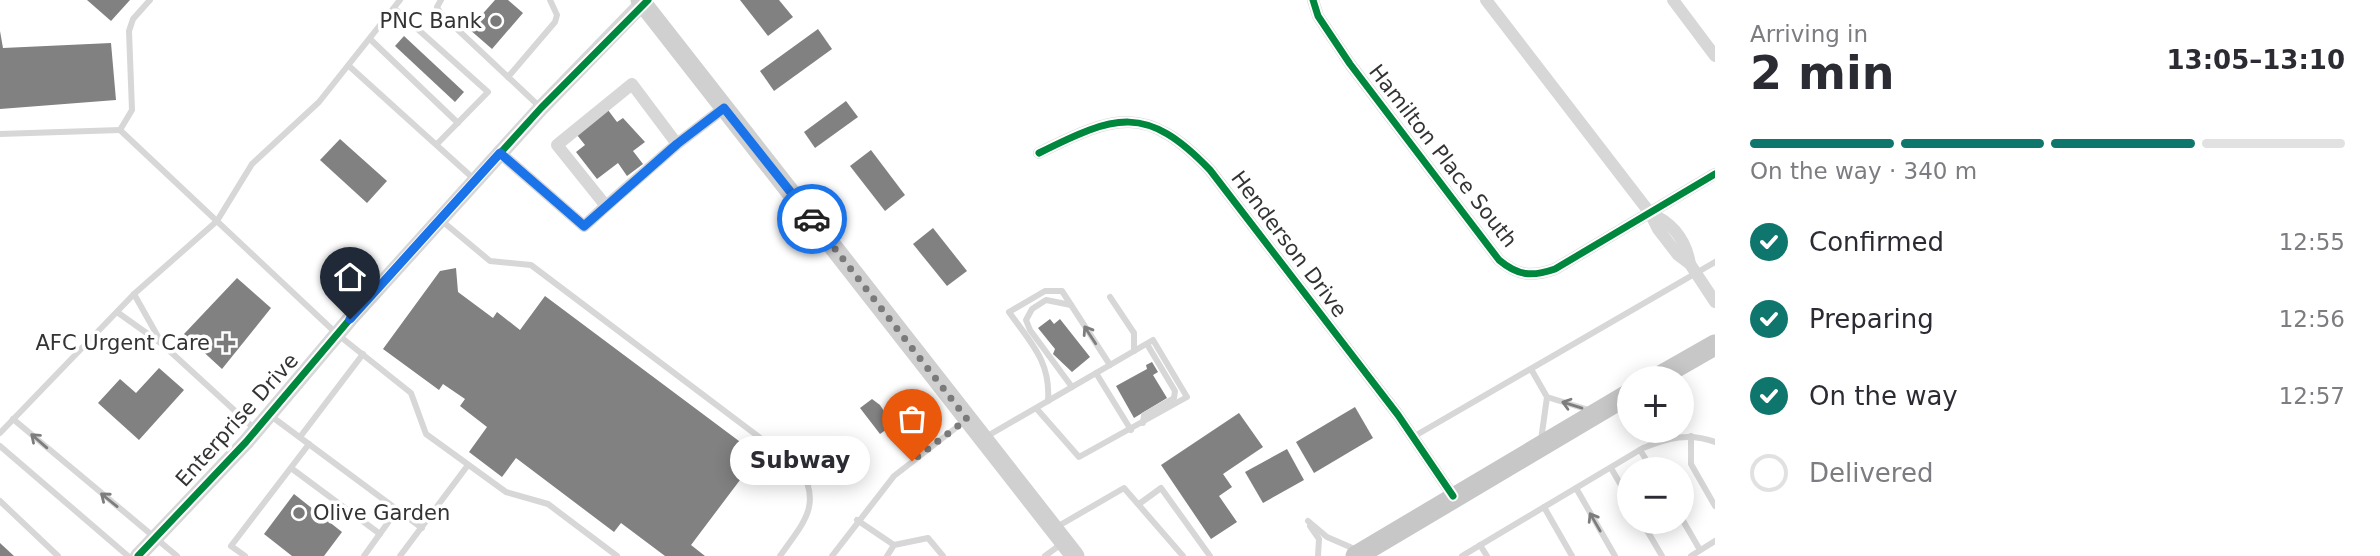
<!DOCTYPE html>
<html lang="en">
<head>
<meta charset="utf-8">
<style>
	body { margin:0; font-family:"DejaVu Sans",sans-serif; background:#f2f2f3; color:#2b2b33; height:100vh; display:flex; flex-direction:column; font-size:26px; white-space:nowrap }
	* { box-sizing:border-box; margin:0 }
	p { font-size:23px; color:#7c7c81 }
	.icon { flex:none; width:38px; height:38px; fill:none; stroke:currentColor; stroke-width:2; stroke-linecap:round; stroke-linejoin:round }
	.map { position:relative; flex:1; overflow:hidden }
	.panel { display:flex; flex-direction:column; background:#fff; width:665px }
	.panel>* { flex:none }
	.fabs { position:absolute; left:1617px; top:366px; display:grid; gap:14px }
	.fabs a { display:grid; place-items:center; width:77px; height:77px; border-radius:50%; background:#fff; box-shadow:0 4px 18px #0003; font-size:35px }
	.pin { position:absolute; display:grid; place-items:center; width:60px; height:60px; color:#fff; margin:-72px -30px; border-radius:50% 50% 50% 0; rotate:-45deg; box-shadow:0 0 7px #0007 }
	.pin .icon { rotate:45deg }
	.courier { position:absolute; display:grid; place-items:center; width:70px; height:70px; margin:-35px; border:5px solid #1a73e8; border-radius:50%; background:#fff; color:#222; box-shadow:0 2px 9px #0007 }
	.bubble { position:absolute; height:49px; border-radius:24px; background:#fff; box-shadow:0 4px 18px #0003; font-size:23px; font-weight:800; line-height:49px; text-align:center }
	.overview em { font-style:normal; font-weight:800 }
	.overview div { display:flex; flex-direction:column-reverse }
	.overview { display:flex; align-items:center; justify-content:space-between; height:119px; padding:0 35px }
	h1 { font-size:46px; font-weight:800; line-height:52px }
	.bar { display:grid; grid-template-columns:repeat(4,1fr); gap:10px 7px; align-content:center; height:84px; padding:0 35px }
	.bar i { height:9px; border-radius:5px; background:#e1e1e2 }
	.bar .selected { background:#0f766e }
	.bar p { grid-column:span 4 }
	ol { padding:0 35px; list-style:none }
	li { display:flex; align-items:center; gap:21px; height:77px }
	li p { margin-inline-start:auto }
	li .icon { padding:7px; border-radius:50%; background:#0f766e; color:#fff; stroke-width:4 }
	li:last-child { color:#7c7c81 }
	li i { width:38px; height:38px; border:4px solid #e1e1e2; border-radius:50% }
	main { display:flex; flex:1; min-height:0 }
	.map>svg:first-child { display:block }
</style>
</head>
<body>
<main>
<div class="map">
<svg width="1715" height="556" viewBox="0 0 1715 556">
	<rect width="100%" height="100%" fill="#fff"/>
	<g fill="#818181">
		<path d="M87 0H130L111 21Z"/>
		<path d="M495 0H508L523 13 492 49 469 29Z"/>
		<path d="M740 0H779L793 17 768 36Z"/>
		<path d="M818 29 832 49 774 91 760 71Z"/>
		<path d="M0 31 3 48 111 43 116 100 0 109Z"/>
		<path d="M404 36 464 92 455 102 395 46Z"/>
		<path d="M846 101 858 117 815 148 804 132Z"/>
		<path d="M608 110 617 122 623 118 645 142 633 151 643 164 627 176 618 163 597 179 576 152 585 145 577 135Z"/>
		<path d="M340 139 387 181 367 203 320 160Z"/>
		<path d="M871 150 905 195 885 211 850 166Z"/>
		<path d="M933 228 967 271 947 286 913 244Z"/>
		<path d="M456 268 458 292 493 318 497 312 520 330 545 296 751 450 734 473 740 480 691 545 705 556H665L621 523 614 532 516 458 502 477 469 452 487 427 460 406 465 399 443 384 439 390 383 349 440 271Z"/>
		<path d="M237 278 271 308 222 369 184 334Z"/>
		<path d="M1050 319 1054 324 1060 319 1090 357 1072 372 1053 354 1055 349 1038 328Z"/>
		<path d="M1152 362 1158 372 1153 375 1167 398 1134 418 1116 386 1147 369 1146 365Z"/>
		<path d="M159 368 184 390 139 440 98 403 120 379 136 393Z"/>
		<path d="M872 399 880 405 893 425 880 434 860 408Z"/>
		<path d="M1355 407 1373 438 1314 473 1296 442Z"/>
		<path d="M1239 413 1263 447 1223 474 1232 487 1219 496 1237 522 1211 539 1161 465Z"/>
		<path d="M1287 449 1304 480 1263 503 1245 472Z"/>
		<path d="M294 494 342 532 324 556H292L264 534Z"/>
		<path d="M0 543 14 556H0Z"/>
	</g>
	<g fill="none" stroke-linecap="round" stroke-linejoin="round">
		<g stroke="#d7d7d7" stroke-width="6">
			<path d="M150 0 133 19 129 31 132 110 120 130 337 334 411 393 426 434 506 492 548 504 617 556"/>
			<path d="M441 0 437 7 441 14 540 107"/>
			<path d="M394 8 488 92 437 144"/>
			<path d="M370 39 458 123"/>
			<path d="M349 66 474 179"/>
			<path d="M508 77 555 22 557 15 550 0"/>
			<path d="M0 134 120 130"/>
			<path d="M442 221 490 261 531 265 800 468C823 506 802 524 780 556"/>
			<path d="M134 294 161 342"/>
			<path d="M1110 297 1134 333V351"/>
			<path d="M1071 305 1046 300 1032 309 1026 320 1030 330 1072 387"/>
			<path d="M117 312 162 344 256 430"/>
			<path d="M1531 369 1547 397 1541 440"/>
			<path d="M1096 373 1131 430"/>
			<path d="M1547 397 1589 410"/>
			<path d="M1048 401C1051 361 1030 342 1009 312L1045 291H1062L1110 365"/>
			<path d="M271 416 422 528"/>
			<path d="M13 419 177 556"/>
			<path d="M1143 423 1144 415 1174 398 1175 391 1147 344"/>
			<path d="M0 433 134 294 217 221 252 164 319 102 400 0"/>
			<path d="M1691 436V464L1715 506"/>
			<path d="M300 437 363 354"/>
			<path d="M1413 437 1715 262"/>
			<path d="M984 438 1153 340 1187 397 1079 457 1036 408"/>
			<path d="M0 446 128 556"/>
			<path d="M1640 450 1652 469"/>
			<path d="M291 468 380 534"/>
			<path d="M1611 468 1629 499"/>
			<path d="M1576 488 1615 556"/>
			<path d="M0 501 58 556"/>
			<path d="M1139 504 1161 488 1210 556"/>
			<path d="M1544 507 1572 556"/>
			<path d="M1682 519 1700 550"/>
			<path d="M857 520 894 545"/>
			<path d="M1308 521 1327 537 1357 550"/>
			<path d="M1642 522 1662 556"/>
			<path d="M1310 526 1319 539 1318 556"/>
			<path d="M1055 528 1124 488 1183 556"/>
			<path d="M1480 545 1487 556"/>
			<path d="M245 556 231 546 309 444"/>
			<path d="M364 556 397 510"/>
			<path d="M400 556 468 465"/>
			<path d="M832 556 894 476 966 420"/>
			<path d="M887 556 894 545 928 538 943 556"/>
			<path d="M1045 556 1060 545"/>
			<path d="M1462 556 1643 448C1668 438 1689 432 1715 442"/>
			<path d="M1691 556 1715 541"/>
		</g>
		<g stroke="#d7d7d7" stroke-width="12">
			<path d="M1313 0 1318 16 1350 64 1499 260C1518 276 1532 277 1555 269L1715 174"/>
			<path d="M1486 0 1650 213 1658 229 1678 255 1690 264 1715 302"/>
			<path d="M1673 0 1715 56"/>
			<path d="M677 144 606 206 557 145 632 84 677 144 724 108"/>
			<path d="M500 153 584 226 606 206"/>
			<path d="M1039 153C1115 115 1146 103 1210 170L1398 415 1453 496"/>
			<path d="M1650 213C1673 223 1686 240 1690 264"/>
		</g>
		<path stroke="#d7d7d7" stroke-width="16" d="M138 556 246 442 350 319 541 108 643 3"/>
		<path stroke="#d0d0d0" stroke-width="19" d="M640 0 1075 556"/>
		<g stroke="#c7c7c7" stroke-width="21">
			<path d="M1657 378 1715 345"/>
			<path d="M1356 556 1629 394"/>
		</g>
		<defs>
			<g id="cycleway">
				<path d="M1313 0 1318 16 1350 64 1499 260C1518 276 1532 277 1555 269L1715 174"/>
				<path d="M1039 153C1115 115 1146 103 1210 170L1398 415 1453 496"/>
				<path d="M138 556 246 442 350 319 541 108 648 0"/>
			</g>
		</defs>
		<use href="#cycleway" stroke="#fff" stroke-width="11"/>
		<use href="#cycleway" stroke="#00873e" stroke-width="7"/>
	</g>
	<defs><path id="oneway-shaft" d="M-6 0H5M1.5-3L5.5 0L1.5 3" fill="none" stroke-width="1.6" stroke-linecap="round" stroke-linejoin="round" transform="scale(1.75)"/></defs>
	<g stroke="#7d7d7d">
		<use href="#oneway-shaft" transform="translate(1090 335) rotate(-123)"/>
		<use href="#oneway-shaft" transform="translate(1572 405) rotate(-163)"/>
		<use href="#oneway-shaft" transform="translate(39 441) rotate(-139)"/>
		<use href="#oneway-shaft" transform="translate(109 500) rotate(-141)"/>
		<use href="#oneway-shaft" transform="translate(1595 522) rotate(-120)"/>
	</g>
	<g fill="none" stroke-linecap="round" stroke-linejoin="round">
		<path stroke="#7a7a7a" stroke-width="7" stroke-dasharray="0 12.6" d="M812 219 967 419 912 461"/>
		<path stroke="#1a73e8" stroke-width="9" d="M350 319 500 153 584 226 677 144 724 108 812 219"/>
	</g>
	<g fill="#7a7a7a" stroke="#fff" stroke-width="2.5">
		<circle cx="496" cy="21" r="7"/>
		<path d="M222.5 332.5h7v7h7v7h-7v7h-7v-7h-7v-7h7z"/>
		<circle cx="299" cy="513" r="7"/>
	</g>
	<g text-anchor="middle" dominant-baseline="central" stroke-width="7" stroke-linejoin="round" paint-order="stroke">
		<g font-size="21" fill="#333" stroke="#fff" text-anchor="end">
			<text x="482" y="21">PNC Bank</text>
			<text x="210" y="343">AFC Urgent Care</text>
			<text x="313" y="513" text-anchor="start">Olive Garden</text>
		</g>
		<g font-size="21" fill="#333" stroke="#fff">
			<text transform="translate(1443 156) rotate(52)">Hamilton Place South</text>
			<text transform="translate(1289 244) rotate(53)">Henderson Drive</text>
			<text transform="translate(237 420) rotate(-48)">Enterprise Drive</text>
		</g>
	</g>
</svg>
<div class="fabs">
<a>+</a>
<a>−</a>
</div>
<div class="pin" style="left:912px;top:461px;background:#ea580c"><svg class="icon" aria-label="bag" viewBox="0 0 24 24"><path d="M5 8h14l-1 12H6zM9 8a3 3 0 0 1 6 0"/></svg></div>
<div class="pin" style="left:350px;top:319px;background:#1f2937"><svg class="icon" aria-label="home" viewBox="0 0 24 24"><path d="M3 11l9-7 9 7M6 9v11h12V9"/></svg></div>
<div class="courier" style="left:812px;top:219px"><svg class="icon" aria-label="car" viewBox="0 0 24 24"><path d="M5 17H2v-5l4-1 3-4h7l3 4 3 1v5h-3M9 17h6M6 11h13"/><circle cx="7" cy="17" r="2"/><circle cx="17" cy="17" r="2"/></svg></div>
<div class="bubble" style="left:730px;top:436px;width:140px">Subway</div>
</div>
<section class="panel">
<div class="overview"><div><h1>2 min</h1><p>Arriving in</p></div><em>13:05–13:10</em></div>
<div class="bar"><i class="selected"></i><i class="selected"></i><i class="selected"></i><i></i><p>On the way · 340 m</p></div>
<ol>
<li><svg class="icon" aria-label="check" viewBox="0 0 24 24"><path d="M5 12l5 5 9-10"/></svg>Confirmed<p>12:55</p></li>
<li><svg class="icon" aria-label="check" viewBox="0 0 24 24"><path d="M5 12l5 5 9-10"/></svg>Preparing<p>12:56</p></li>
<li><svg class="icon" aria-label="check" viewBox="0 0 24 24"><path d="M5 12l5 5 9-10"/></svg>On the way<p>12:57</p></li>
<li><i></i>Delivered</li>
</ol>
</section>
</main>
</body>
</html>
